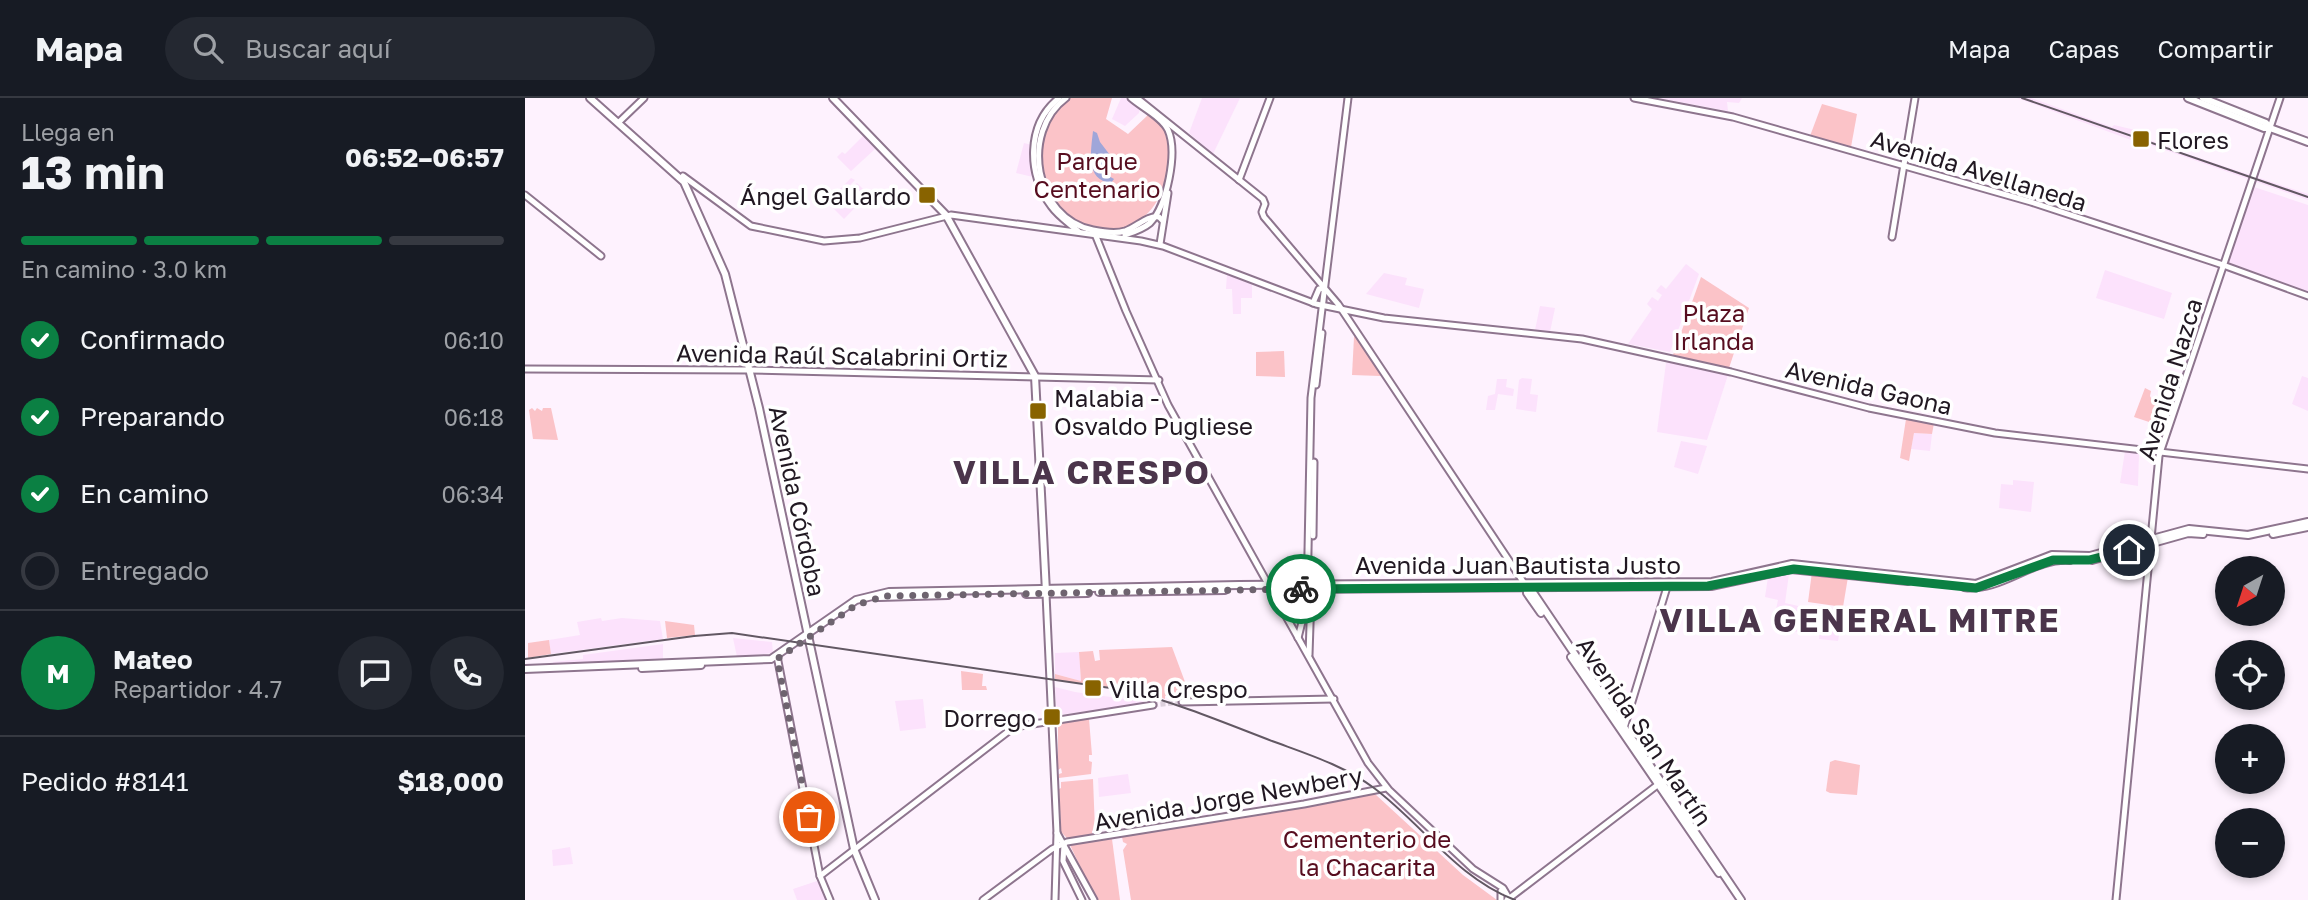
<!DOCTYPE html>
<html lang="es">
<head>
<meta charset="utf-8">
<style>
	body { margin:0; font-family:"Golos Text",sans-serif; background:#242831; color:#f1f3f6; height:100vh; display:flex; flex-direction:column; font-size:26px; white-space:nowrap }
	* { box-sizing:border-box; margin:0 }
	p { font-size:23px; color:#9ea1a6 }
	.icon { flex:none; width:38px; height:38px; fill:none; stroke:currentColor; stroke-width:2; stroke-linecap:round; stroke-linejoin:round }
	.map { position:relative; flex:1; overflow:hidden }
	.side { display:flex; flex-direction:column; background:#171b24; width:525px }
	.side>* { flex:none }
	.needle { width:46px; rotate:219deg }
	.fabs { position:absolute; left:1690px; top:458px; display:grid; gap:14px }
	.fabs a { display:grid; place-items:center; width:70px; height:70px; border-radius:50%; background:#171b24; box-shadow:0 4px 10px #0003; font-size:35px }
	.pin { position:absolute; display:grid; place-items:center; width:60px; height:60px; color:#fff; margin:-30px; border:4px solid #fff; border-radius:50%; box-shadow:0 2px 7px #0007 }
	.courier { position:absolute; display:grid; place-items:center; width:70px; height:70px; margin:-35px; border:5px solid #0b8043; border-radius:50%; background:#fff; color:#222; box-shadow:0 2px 9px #0007 }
	.headline em { font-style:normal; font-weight:700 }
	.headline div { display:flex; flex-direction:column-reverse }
	.headline { display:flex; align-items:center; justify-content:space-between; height:119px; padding:0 21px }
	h1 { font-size:46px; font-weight:700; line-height:52px }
	.bar { display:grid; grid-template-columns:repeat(4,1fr); gap:10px 7px; align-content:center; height:84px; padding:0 21px }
	.bar i { height:9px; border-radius:5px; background:#363941 }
	.bar .current { background:#0b8043 }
	.bar p { grid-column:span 4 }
	.line { display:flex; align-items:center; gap:18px; padding:0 21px; border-top:2px solid #363941 }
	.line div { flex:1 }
	.round { display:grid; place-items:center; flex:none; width:74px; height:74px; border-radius:37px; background:#242831 }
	ol { padding:0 21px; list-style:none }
	li { display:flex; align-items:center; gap:21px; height:77px }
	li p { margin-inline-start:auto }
	li .icon { padding:7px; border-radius:50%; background:#0b8043; color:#fff; stroke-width:4 }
	li:last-child { color:#9ea1a6 }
	li i { width:38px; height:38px; border:4px solid #363941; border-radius:50% }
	header { display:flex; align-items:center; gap:42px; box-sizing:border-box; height:98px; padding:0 35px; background:#171b24; border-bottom:2px solid #363941 }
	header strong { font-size:33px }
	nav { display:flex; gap:38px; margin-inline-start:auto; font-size:24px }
	.search { width:490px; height:63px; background:#242831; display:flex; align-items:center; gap:18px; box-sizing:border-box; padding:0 24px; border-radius:38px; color:#9ea1a6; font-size:26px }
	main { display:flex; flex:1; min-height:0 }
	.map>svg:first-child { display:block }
</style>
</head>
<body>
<header>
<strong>Mapa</strong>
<div class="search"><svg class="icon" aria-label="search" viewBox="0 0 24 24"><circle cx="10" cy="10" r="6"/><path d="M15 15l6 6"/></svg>Buscar aquí</div>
<nav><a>Mapa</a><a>Capas</a><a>Compartir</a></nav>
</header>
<main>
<section class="side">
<div class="headline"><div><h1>13 min</h1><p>Llega en</p></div><em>06:52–06:57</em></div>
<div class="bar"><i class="current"></i><i class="current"></i><i class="current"></i><i></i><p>En camino · 3.0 km</p></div>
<ol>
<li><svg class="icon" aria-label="check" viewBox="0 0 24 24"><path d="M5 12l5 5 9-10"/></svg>Confirmado<p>06:10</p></li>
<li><svg class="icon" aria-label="check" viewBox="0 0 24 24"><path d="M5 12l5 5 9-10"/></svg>Preparando<p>06:18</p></li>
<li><svg class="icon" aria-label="check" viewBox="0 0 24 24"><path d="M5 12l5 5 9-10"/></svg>En camino<p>06:34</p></li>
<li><i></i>Entregado</li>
</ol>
<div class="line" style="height:126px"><b class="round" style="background:#0b8043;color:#fff">M</b><div><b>Mateo</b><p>Repartidor · 4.7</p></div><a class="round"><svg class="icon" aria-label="chat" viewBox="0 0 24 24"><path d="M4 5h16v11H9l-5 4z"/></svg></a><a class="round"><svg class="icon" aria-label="phone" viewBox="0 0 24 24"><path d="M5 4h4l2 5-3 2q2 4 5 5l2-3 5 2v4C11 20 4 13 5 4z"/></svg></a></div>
<div class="line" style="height:91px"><div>Pedido #8141</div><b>$18,000</b></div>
</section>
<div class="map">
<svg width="1783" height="802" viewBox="0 0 1783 802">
	<rect width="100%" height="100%" fill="#fef2fe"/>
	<g fill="#fce2fc">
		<path d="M596 0H600L615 10 614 15 600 28 587 21Z"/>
		<path d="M677 0H715L688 56 664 35Z"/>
		<path d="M1133 0H1217L1214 5 1202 4 1203 13Z"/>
		<path d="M1492 0H1506L1587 29 1589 27 1606 31 1621 37 1620 40 1641 49 1783 96V102L1623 46 1606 42Z"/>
		<path d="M339 37 350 51 326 73 312 59 317 54 320 56Z"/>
		<path d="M499 45 507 47 506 59 508 79 491 75Z"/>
		<path d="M326 80 330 82 323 89 325 91 332 85 343 96 319 121 302 104Z"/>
		<path d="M1729 89 1783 107V194L1703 164Z"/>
		<path d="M1161 166 1174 176 1145 254 1103 246 1127 211 1122 206 1127 199 1133 203 1137 197 1131 193 1136 187 1141 191Z"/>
		<path d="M1580 172 1647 195 1639 221 1571 200Z"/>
		<path d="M859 175 882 180 880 187 899 191 894 210 841 196Z"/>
		<path d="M702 176 727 186V200H716V216H708L707 191H701Z"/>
		<path d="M1015 208 1030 210 1025 234 1010 232Z"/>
		<path d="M1146 264 1203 277 1182 342 1132 334 1141 265Z"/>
		<path d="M1777 278 1783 280V313L1767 306Z"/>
		<path d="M997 280 1007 281 1005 296 1013 297 1011 314 991 311 994 282Z"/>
		<path d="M972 281H982L981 289 989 291 988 298 973 296 970 312H961L963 298 970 296Z"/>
		<path d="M1389 335 1407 336 1405 353 1386 351Z"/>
		<path d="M1156 343 1182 348 1173 376 1149 369Z"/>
		<path d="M1600 353 1614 355 1613 388 1595 385Z"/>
		<path d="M1488 382 1509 384 1506 414 1474 410 1476 386 1488 387Z"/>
		<path d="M1262 474 1264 476 1260 505 1278 509 1273 534 1247 530 1253 502 1240 499 1243 479Z"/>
		<path d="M1297 510 1318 514 1313 543 1294 541Z"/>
		<path d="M76 520 77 523 97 520 135 523 138 541 26 556 24 542 55 537 52 524Z"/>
		<path d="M208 540 247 544 248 555 212 559Z"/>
		<path d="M138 546V562L29 568 28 564 58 561V557Z"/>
		<path d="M554 554 556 583 530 576V555Z"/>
		<path d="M530 589 550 594 628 605 532 617Z"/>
		<path d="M398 601 401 630 375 633 370 603Z"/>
		<path d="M603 676 606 695 574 699 573 680Z"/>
		<path d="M45 749 48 766 28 768 27 752Z"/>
		<path d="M292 783 302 802H272L268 791Z"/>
	</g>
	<g fill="#fbc3c8">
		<path d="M544 0H587L581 21 603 36 624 16C649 36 646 47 641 77 628 153 537 145 518 81 515 73 516 63 516 54 515 34 528 12 544 0Z"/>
		<path d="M1297 6 1332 16 1326 49 1285 38Z"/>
		<path d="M1176 179 1224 210 1204 270 1148 257Z"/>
		<path d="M831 238 856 276 855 278 827 277 829 239Z"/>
		<path d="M759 253 760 279 731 278V254Z"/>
		<path d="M1620 290 1626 293 1625 298 1627 302 1638 305 1641 298 1649 301 1639 329 1609 319Z"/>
		<path d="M7 310 10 313 12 310 17 313 18 310H26L33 342 8 341 4 312Z"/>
		<path d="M1381 321 1409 325 1407 336 1389 335 1384 363 1375 360Z"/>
		<path d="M1287 474 1323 479 1318 509 1283 504Z"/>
		<path d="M140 523 169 527 170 537 142 540Z"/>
		<path d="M24 542 26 556 3 560V545Z"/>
		<path d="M647 549 666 600C656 600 650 598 640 598V601L607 590 606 592 530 582V576L556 583 554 554 568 553 570 563 575 562 574 552Z"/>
		<path d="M436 573 458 576 457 588H461L462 592H437Z"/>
		<path d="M562 620 564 621 567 657H564V663L567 664 566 676 534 680V676L537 675 536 670 533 672V628L535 625Z"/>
		<path d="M1310 662 1335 667 1332 697 1305 695 1301 693 1305 664Z"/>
		<path d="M568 681 570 732 567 733V738L543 741 536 734 534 691 536 690V684Z"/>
		<path d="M850 696 938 777 972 802H606L598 752 602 746 598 744 597 739Z"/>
		<path d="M587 741 595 802H571L545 747Z"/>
	</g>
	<path fill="#9fa6d9" d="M568 33 572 35 575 44 588 61 587 68 582 77 589 81 586 85C560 82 566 53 568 33Z"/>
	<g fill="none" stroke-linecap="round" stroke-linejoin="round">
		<path stroke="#ddd1dd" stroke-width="5" stroke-dasharray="5 2.5" stroke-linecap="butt" d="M628 607 657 604"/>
		<defs>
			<g id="secondary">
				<path d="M534 0C501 26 502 77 526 108 534 119 544 125 554 134"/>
				<path d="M541 0C495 34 509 120 568 132 578 134 590 136 600 133 612 129 622 117 634 119L638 123"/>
				<path d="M612 0 738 101 740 106 737 114 739 119 813 206 999 485"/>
				<path d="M1109 0 1208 19 1506 104 1698 167 1783 198"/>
				<path d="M93 25 119 0"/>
				<path d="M158 78 226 128 299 143 335 140 426 117 616 143 638 148 791 206 859 220 1057 241 1206 274 1344 310 1470 335 1783 371"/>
				<path d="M714 82 745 0"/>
				<path d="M0 97 76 158"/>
				<path d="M570 136 601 213 643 307 843 665 864 692 948 771 978 790 985 802"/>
				<path d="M600 137C609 134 618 131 625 125 642 108 653 54 643 32 637 19 616 9 606 0"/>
				<path d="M1367 139 1390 0"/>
				<path d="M635 146 643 95"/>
				<path d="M788 205 794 191 799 190"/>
				<path d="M0 271 225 272 634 282"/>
				<path d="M791 287 797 235"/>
				<path d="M788 438 789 364"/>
				<path d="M521 496 532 735 530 802"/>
				<path d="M773 540 782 504 786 300 823 0"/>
				<path d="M784 557 786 496"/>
				<path d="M252 558 295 778 305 802"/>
				<path d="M657 604 809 601"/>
				<path d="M1099 630 1142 489"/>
				<path d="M532 735 569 802"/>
				<path d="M539 747 538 763 557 802"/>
				<path d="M295 778 489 629 628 607"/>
				<path d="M976 793V802"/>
				<path d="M458 802 527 751 542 744 779 706 861 690"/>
				<path d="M982 802 1135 685"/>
				<path d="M1591 802 1634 358 1755 0"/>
			</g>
			<g id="primary">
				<path d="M65 0 159 84 200 176 234 310 329 751 350 802"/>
				<path d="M308 0 421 117 510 278 521 494"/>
				<path d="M1663 0 1739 30H1745L1783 44"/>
				<path d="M1678 0 1741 25 1745 30"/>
				<path d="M1748 436 1783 429"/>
				<path d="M1567 462 1663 435 1678 436"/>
				<path d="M1439 489C1476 494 1508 459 1545 462"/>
				<path d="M1002 490 1007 493 1216 802"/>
				<path d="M1002 490V495L1016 515"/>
				<path d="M767 491 1186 488 1266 471 1383 483"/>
				<path d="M574 494 700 492"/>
				<path d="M501 496 563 495"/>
				<path d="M354 499 423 497"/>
				<path d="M1046 559 1194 775"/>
				<path d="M117 570 176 567"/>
				<path d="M0 571 246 561 331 502 364 494 714 487 1187 484 1267 466 1451 486 1527 457 1565 458 1664 431 1723 437 1783 424"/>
			</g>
		</defs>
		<use href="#secondary" stroke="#8e758e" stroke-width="9"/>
		<use href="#primary" stroke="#8e758e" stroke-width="10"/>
		<use href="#secondary" stroke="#fff" stroke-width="5"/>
		<use href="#primary" stroke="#fff" stroke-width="6"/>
		<g stroke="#625863" stroke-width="2">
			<path d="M1497 0 1783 99"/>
			<path d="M0 561 169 538 207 535 606 593C654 606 700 625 747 643 782 656 818 667 849 690 897 726 932 780 990 802"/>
		</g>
	</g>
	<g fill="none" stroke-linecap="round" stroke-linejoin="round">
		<path stroke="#6e646f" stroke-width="7" stroke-dasharray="0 12.6" d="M284 719 252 561 331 507 360 498 776 491"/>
		<path stroke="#0b8043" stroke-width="9" d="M776 491 1183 488 1269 471 1451 490 1528 462H1564L1604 452"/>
	</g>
	<g fill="#886300" stroke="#fff" stroke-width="2.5">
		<rect x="1607" y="32" width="18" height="18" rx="3.5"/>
		<rect x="393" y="88" width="18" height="18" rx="3.5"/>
		<rect x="504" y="304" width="18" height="18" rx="3.5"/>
		<rect x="559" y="581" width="18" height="18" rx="3.5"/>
		<rect x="518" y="610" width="18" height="18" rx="3.5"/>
	</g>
	<g text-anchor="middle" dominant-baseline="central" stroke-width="7" stroke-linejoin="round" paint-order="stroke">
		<g font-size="24" fill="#211822" stroke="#fff" text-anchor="start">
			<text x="1632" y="41">Flores</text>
			<text x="386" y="97" text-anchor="end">Ángel Gallardo</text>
			<text x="529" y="299">Malabia -<tspan x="529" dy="28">Osvaldo Pugliese</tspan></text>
			<text x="584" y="590">Villa Crespo</text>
			<text x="511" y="619" text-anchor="end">Dorrego</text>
		</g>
		<g font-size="24" fill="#570d1f" stroke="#fff">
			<text x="572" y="62">Parque<tspan x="572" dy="28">Centenario</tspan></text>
			<text x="1189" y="214">Plaza<tspan x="1189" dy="28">Irlanda</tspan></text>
			<text x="842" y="740">Cementerio de<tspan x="842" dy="28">la Chacarita</tspan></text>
		</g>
		<g font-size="24" fill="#211822" stroke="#fff">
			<text transform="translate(1454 72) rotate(17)">Avenida Avellaneda</text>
			<text transform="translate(317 257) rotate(1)">Avenida Raúl Scalabrini Ortiz</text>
			<text transform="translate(1644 281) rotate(-73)">Avenida Nazca</text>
			<text transform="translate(1344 289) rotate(13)">Avenida Gaona</text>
			<text transform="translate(273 403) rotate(78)">Avenida Córdoba</text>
			<text x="993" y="466">Avenida Juan Bautista Justo</text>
			<text transform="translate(1120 633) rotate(56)">Avenida San Martín</text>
			<text transform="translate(703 700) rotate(-10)">Avenida Jorge Newbery</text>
		</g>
		<g font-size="32" font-weight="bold" letter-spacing="2" fill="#4b354b" stroke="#fff">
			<text x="557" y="374">VILLA CRESPO</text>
			<text x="1335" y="522">VILLA GENERAL MITRE</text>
		</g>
	</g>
</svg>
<div class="fabs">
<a><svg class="needle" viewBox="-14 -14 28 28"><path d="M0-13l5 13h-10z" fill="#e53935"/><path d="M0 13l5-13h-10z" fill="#9ea1a6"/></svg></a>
<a><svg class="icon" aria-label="locate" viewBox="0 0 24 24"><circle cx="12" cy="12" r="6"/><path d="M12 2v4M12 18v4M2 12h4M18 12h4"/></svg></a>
<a>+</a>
<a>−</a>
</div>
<div class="pin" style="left:284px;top:719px;background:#ea580c"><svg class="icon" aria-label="bag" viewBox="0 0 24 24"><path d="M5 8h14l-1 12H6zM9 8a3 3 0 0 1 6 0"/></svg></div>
<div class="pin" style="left:1604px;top:452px;background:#1f2937"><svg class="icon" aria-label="home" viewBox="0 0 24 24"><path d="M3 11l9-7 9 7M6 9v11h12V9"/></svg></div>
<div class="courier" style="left:776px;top:491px"><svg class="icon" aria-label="bike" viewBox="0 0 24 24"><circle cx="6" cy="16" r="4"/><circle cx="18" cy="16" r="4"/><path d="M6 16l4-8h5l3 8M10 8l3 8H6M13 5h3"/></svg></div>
</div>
</main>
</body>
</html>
